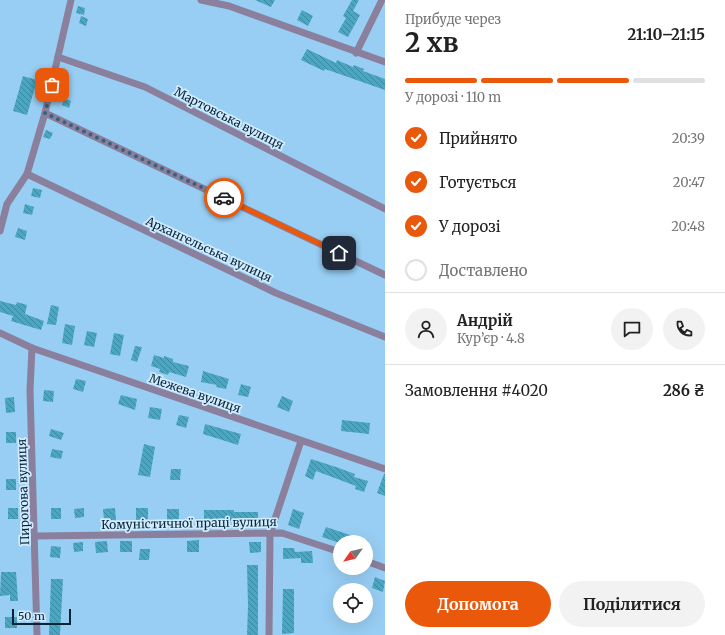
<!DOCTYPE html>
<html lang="uk">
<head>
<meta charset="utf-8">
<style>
	body { margin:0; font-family:Merriweather,serif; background:#f2f2f2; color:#222; height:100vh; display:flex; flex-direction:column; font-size:15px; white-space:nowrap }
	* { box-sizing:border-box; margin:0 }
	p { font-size:13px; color:#767676 }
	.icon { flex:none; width:22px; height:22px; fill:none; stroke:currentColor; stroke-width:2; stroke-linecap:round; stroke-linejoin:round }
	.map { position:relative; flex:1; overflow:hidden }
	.side { display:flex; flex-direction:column; background:#fff; width:340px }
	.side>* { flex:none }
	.needle { width:26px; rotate:236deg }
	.buttons { position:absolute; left:333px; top:535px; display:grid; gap:8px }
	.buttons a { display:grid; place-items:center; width:40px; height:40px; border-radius:50%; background:#fff; box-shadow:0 4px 16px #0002; font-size:20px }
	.scale { position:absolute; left:12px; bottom:10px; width:59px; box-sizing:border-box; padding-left:4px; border:2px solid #082537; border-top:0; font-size:11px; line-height:14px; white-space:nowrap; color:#082537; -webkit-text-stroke:3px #d1ebff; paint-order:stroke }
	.pin { position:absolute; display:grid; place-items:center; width:34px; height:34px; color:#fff; margin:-17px; border-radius:8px; box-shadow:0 2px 6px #0006 }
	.courier { position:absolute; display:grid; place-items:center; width:40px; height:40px; margin:-20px; border:3px solid #ea580c; border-radius:50%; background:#fff; color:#222; box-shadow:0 1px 5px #0007 }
	.head em { font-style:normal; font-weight:700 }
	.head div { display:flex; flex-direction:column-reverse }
	.head { display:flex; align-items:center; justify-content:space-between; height:68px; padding:0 20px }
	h1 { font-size:26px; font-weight:700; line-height:30px }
	.bar { display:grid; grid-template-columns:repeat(4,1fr); gap:6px 4px; align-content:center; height:48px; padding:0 20px }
	.bar i { height:5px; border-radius:3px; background:#e0e0e0 }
	.bar .on { background:#ea580c }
	.bar p { grid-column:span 4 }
	.line { display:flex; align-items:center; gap:10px; padding:0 20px; border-top:1px solid #e0e0e0 }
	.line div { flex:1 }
	.round { display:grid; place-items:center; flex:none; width:42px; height:42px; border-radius:21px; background:#f2f2f2 }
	ol { padding:0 20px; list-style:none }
	li { display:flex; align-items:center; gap:12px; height:44px }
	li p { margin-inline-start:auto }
	li .icon { padding:4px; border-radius:50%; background:#ea580c; color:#fff; stroke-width:4 }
	li:last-child { color:#767676 }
	li i { width:22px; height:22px; border:2px solid #e0e0e0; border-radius:50% }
	.action { display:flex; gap:8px; margin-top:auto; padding:8px 20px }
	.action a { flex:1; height:46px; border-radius:24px; background:#ea580c; color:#fff; font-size:16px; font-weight:700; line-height:46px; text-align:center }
	.action a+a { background:#f2f2f2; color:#222 }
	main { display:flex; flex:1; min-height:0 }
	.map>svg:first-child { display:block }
</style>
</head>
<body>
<main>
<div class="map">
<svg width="385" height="635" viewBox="0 0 385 635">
	<defs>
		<pattern id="building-back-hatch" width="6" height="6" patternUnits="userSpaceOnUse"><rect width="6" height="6" fill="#49a7c3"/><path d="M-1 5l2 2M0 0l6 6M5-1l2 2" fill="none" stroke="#3b889f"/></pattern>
	</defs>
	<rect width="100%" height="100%" fill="#98cef4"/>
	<g fill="url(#building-back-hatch)">
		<path d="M255 0H275L271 7Z"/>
		<path d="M352 0H359L353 11 360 15 348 37 338 32 346 18 343 16Z"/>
		<path d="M78 6 85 8 84 15 76 13Z"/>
		<path d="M302 10 313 16 308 26 297 20Z"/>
		<path d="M81 16 88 19 86 26 79 23Z"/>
		<path d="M307 49 336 63 337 60 353 67 354 65 364 69 363 71 385 79V90L325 69 324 71 301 60Z"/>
		<path d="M23 76 37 80 27 115 13 111Z"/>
		<path d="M64 98 71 101 69 108 62 105Z"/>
		<path d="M46 130 53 133 50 139 43 137Z"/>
		<path d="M33 188 42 190 40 198 31 196Z"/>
		<path d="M25 204 34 207 32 215 23 213Z"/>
		<path d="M18 228 27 231 25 240 15 237Z"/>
		<path d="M0 301 16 305 17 302 27 305 25 314 44 321 41 330 11 321 13 316 0 312Z"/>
		<path d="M51 305 59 307 56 325 47 324Z"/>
		<path d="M65 324 75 326 72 345 62 343Z"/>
		<path d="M87 331 97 333 94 347 84 345Z"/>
		<path d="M114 333 124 335 120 356 110 354Z"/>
		<path d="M135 346 142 347 137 362 131 360Z"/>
		<path d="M154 355 164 358V356L173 359V362L189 366 186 377 169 372 168 375 159 372 160 369 151 366Z"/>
		<path d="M203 371 229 379 226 389 216 387 217 385 201 382Z"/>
		<path d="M76 379 86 381 83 392 73 389Z"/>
		<path d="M241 384 251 387 248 397 238 395Z"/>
		<path d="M44 390 54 391 53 402 43 401Z"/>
		<path d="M121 395 137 399 135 410 118 404Z"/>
		<path d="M282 396 293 401 289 412 277 407Z"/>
		<path d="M14 397 15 412 6 413 5 398Z"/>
		<path d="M150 407 162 409 160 420 148 418Z"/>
		<path d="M179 415 189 417 186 428 176 425Z"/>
		<path d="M342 420 370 423 369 434 341 431Z"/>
		<path d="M205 424 241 434 238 445 203 434Z"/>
		<path d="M51 429 64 433 61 440 49 436Z"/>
		<rect x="6" y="432" width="10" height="11"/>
		<path d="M144 444 155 447 150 477 138 475Z"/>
		<path d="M52 449 63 451 61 459 50 457Z"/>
		<path d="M311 459 336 467 355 474 354 477 368 481 364 492 355 489 356 486 316 471 313 480 305 476Z"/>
		<path d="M171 469H181L180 480H170Z"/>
		<path d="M384 474H385V496L377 493Z"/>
		<rect x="6" y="479" width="10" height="11"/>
		<rect x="8" y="508" width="10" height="11"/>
		<rect x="51" y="508" width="10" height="11"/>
		<path d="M84 508V517L75 518 74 509Z"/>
		<path d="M115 508 116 520H104L103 509Z"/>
		<path d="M136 508H148V519L136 520Z"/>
		<rect x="167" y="509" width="12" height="11"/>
		<path d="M293 509 304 513 299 529 288 525Z"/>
		<path d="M204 510H234V512H258V523H246V521H204Z"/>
		<path d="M326 527 368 541V542H337L322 537Z"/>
		<path d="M199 540V552H187V541Z"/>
		<path d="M107 541 108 552 96 553 95 542Z"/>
		<rect x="120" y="541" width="12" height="11"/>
		<path d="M83 542V551L74 552 73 543Z"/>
		<path d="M249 542H261V552L250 553Z"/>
		<path d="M51 546 61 547 60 558 50 557Z"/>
		<path d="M283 548H294L295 552 312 551 313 563H301V558L283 559Z"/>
		<path d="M140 549H150L149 560H139Z"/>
		<path d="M247 565H258V635H247L248 606Z"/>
		<path d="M1 572H16L18 601H10V595L0 596Z"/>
		<path d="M375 577 385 581 383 592 372 588Z"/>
		<path d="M51 579H63L60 635H49Z"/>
		<path d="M283 589H294V633L282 634Z"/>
		<rect x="5" y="617" width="12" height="11"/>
	</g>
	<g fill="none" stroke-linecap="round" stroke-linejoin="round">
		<g stroke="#8a809d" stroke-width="7">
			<path d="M201 0 229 6 385 62"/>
			<path d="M356 53 382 0"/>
			<path d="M58 57 145 87 385 209"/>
			<path d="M45 113 385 275"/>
			<path d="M27 174 276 293 385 337"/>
			<path d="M0 231 7 204 27 174 45 113 71 0"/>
			<path d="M0 333 32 348 385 469"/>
			<path d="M32 348 30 390 37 635"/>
			<path d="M36 536 282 533 340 552"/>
			<path d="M366 561 385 568"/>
			<path d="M269 635 270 534 301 441"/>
		</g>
	</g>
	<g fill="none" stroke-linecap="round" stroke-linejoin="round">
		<path stroke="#3a6079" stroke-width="4" stroke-dasharray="0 7.2" d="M52 85 45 113 224 198"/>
		<path stroke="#ea580c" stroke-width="5" d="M224 198 339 253"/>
	</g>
	<g text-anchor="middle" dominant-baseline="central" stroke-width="3.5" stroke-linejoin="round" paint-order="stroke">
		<g font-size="12" fill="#082537" stroke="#d1ebff">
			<text transform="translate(229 118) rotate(27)">Мартовська вулиця</text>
			<text transform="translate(209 249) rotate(25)">Архангельська вулиця</text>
			<text transform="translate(195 393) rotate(19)">Межева вулиця</text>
			<text transform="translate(23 492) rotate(-92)">Пирогова вулиця</text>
			<text transform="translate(189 523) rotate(-1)">Комуністичної праці вулиця</text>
		</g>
	</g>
</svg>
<div class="buttons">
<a><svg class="needle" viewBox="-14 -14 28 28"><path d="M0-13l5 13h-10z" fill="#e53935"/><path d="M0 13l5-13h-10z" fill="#767676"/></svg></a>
<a><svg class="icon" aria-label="locate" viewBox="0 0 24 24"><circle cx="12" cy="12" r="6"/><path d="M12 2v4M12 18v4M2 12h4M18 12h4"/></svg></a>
</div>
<div class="scale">50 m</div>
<div class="pin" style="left:52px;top:85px;background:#ea580c"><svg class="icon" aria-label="bag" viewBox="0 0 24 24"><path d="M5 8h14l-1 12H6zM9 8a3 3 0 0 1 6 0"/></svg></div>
<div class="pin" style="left:339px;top:253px;background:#1f2937"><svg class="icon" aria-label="home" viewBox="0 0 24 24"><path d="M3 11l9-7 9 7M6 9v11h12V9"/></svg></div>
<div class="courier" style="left:224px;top:198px"><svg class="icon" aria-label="car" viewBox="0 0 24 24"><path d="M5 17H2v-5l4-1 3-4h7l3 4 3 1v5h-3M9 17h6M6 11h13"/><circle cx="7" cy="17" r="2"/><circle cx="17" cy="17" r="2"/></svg></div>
</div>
<section class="side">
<div class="head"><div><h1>2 хв</h1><p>Прибуде через</p></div><em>21:10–21:15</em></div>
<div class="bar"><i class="on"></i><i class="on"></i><i class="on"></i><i></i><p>У дорозі · 110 m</p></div>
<ol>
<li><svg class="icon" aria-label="check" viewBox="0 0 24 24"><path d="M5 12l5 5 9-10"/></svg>Прийнято<p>20:39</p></li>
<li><svg class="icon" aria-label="check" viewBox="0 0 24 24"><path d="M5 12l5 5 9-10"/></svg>Готується<p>20:47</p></li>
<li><svg class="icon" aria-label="check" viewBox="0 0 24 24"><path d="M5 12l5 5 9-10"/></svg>У дорозі<p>20:48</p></li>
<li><i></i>Доставлено</li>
</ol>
<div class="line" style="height:72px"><a class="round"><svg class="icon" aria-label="person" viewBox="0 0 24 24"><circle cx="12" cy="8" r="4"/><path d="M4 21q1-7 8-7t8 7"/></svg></a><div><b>Андрій</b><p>Кур’єр · 4.8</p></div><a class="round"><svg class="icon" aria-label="chat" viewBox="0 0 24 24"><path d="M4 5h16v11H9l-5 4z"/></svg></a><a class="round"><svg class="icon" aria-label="phone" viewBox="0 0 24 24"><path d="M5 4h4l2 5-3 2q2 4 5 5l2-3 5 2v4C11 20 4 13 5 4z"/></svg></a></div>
<div class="line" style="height:52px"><div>Замовлення #4020</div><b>286 ₴</b></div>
<div class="action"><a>Допомога</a><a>Поділитися</a></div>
</section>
</main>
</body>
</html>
